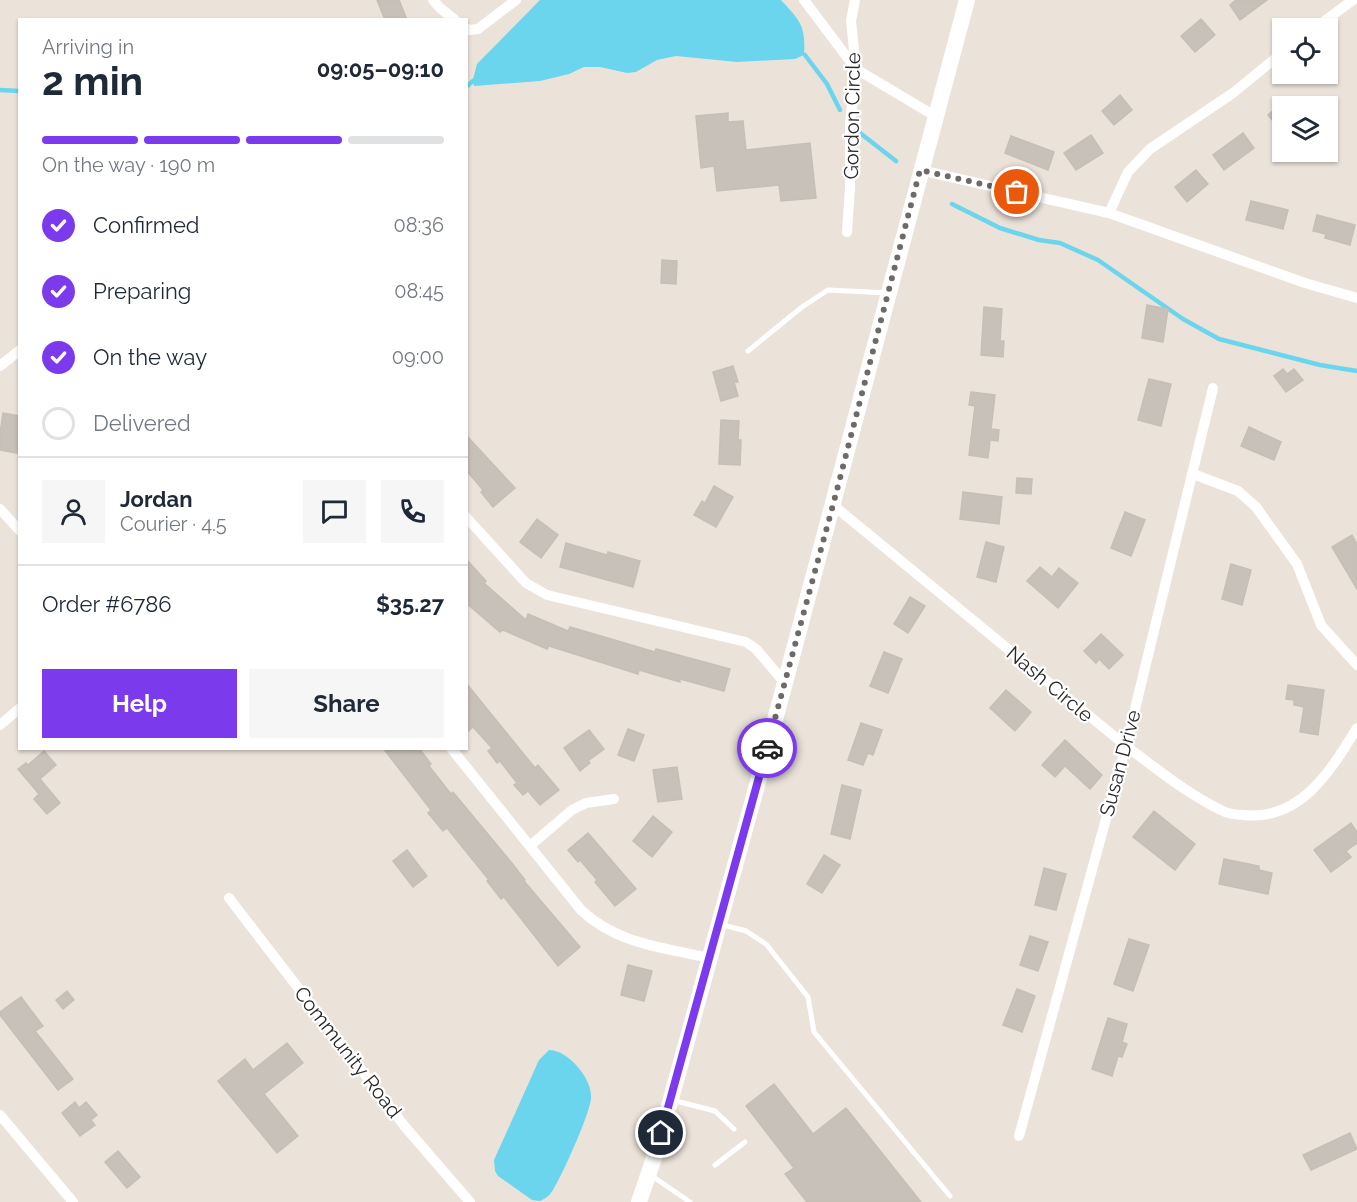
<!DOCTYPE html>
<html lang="en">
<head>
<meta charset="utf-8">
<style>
	body { margin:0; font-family:Raleway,sans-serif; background:#f6f6f7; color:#1f2937; height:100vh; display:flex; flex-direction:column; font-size:22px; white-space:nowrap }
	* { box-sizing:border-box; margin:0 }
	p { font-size:20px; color:#747a83 }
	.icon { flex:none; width:33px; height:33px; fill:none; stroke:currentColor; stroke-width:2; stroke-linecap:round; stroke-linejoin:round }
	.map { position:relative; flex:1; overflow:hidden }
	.panel { position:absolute; left:18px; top:18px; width:450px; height:732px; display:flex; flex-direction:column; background:#fff; border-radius:0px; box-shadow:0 2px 4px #0004 }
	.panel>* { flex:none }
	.controls { position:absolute; left:1272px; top:18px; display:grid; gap:12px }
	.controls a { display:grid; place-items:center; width:66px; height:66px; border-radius:0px; background:#fff; box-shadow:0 2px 4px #0004; font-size:30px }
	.pin { position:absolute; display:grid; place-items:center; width:51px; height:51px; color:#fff; margin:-26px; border:3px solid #fff; border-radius:50%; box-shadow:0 2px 6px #0007 }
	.courier { position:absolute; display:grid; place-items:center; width:60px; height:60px; margin:-30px; border:4px solid #7c3aed; border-radius:50%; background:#fff; color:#222; box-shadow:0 2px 8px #0007 }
	.summary em { font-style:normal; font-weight:700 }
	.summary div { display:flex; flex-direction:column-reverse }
	.summary { display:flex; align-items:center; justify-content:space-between; height:102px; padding:0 24px }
	h1 { font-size:39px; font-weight:700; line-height:45px }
	.bar { display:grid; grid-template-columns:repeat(4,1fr); gap:9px 6px; align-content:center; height:72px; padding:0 24px }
	.bar i { height:8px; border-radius:4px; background:#e0e1e3 }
	.bar .on { background:#7c3aed }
	.bar p { grid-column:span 4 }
	.line { display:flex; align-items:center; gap:15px; padding:0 24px; border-top:2px solid #e0e1e3 }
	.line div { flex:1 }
	.round { display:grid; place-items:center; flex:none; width:63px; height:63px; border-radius:0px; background:#f6f6f7 }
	ol { padding:0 24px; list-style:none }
	li { display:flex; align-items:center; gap:18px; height:66px }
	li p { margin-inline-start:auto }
	li .icon { padding:6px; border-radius:50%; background:#7c3aed; color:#fff; stroke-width:4 }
	li:last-child { color:#747a83 }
	li i { width:33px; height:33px; border:3px solid #e0e1e3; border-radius:50% }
	.cta { display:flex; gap:12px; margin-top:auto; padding:12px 24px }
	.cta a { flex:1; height:69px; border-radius:0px; background:#7c3aed; color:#fff; font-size:24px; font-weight:700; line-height:69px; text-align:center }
	.cta a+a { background:#f6f6f7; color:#1f2937 }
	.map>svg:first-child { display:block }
</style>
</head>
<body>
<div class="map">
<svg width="1357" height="1202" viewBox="0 0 1357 1202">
	<rect width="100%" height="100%" fill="#ebe3da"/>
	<g fill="#6cd5ee">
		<path d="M540 0H781C800 21 806 25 804 55L795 59 737 62 676 56 657 60 636 72 627 73 600 67H584L569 74 540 81 474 86 473 79 477 64Z"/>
		<path d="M549 1050C568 1050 593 1079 591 1099 589 1116 561 1178 551 1193 548 1197 544 1199 540 1201L532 1200 498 1176 495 1171 494 1160 539 1060Z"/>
	</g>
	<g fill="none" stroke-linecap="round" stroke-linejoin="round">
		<g stroke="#6cd5ee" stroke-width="4.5">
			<path d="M805 55 827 84 840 110"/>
			<path d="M466 87 473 81"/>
			<path d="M0 90 20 91"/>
			<path d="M860 133 896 161"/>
			<path d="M952 204 1000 228 1039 240 1060 243 1098 260 1183 319 1219 339 1320 365 1357 371"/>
		</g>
	</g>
	<g fill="#c7c1b9" stroke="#c6bfb4" stroke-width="1.5">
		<path d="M377 0H399L407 20H385Z"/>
		<path d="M1236 0H1267L1240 20 1230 5Z"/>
		<path d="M1201 19 1215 35 1195 52 1181 36Z"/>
		<path d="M1120 95 1132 110 1114 125 1102 111Z"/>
		<path d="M1282 103V132L1268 115Z"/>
		<path d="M728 113V122L743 121 746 150 810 143 816 198 781 201 779 185 717 191 714 166 701 168 696 116Z"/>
		<path d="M1243 133 1254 148 1224 170 1213 155Z"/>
		<path d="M1091 135 1103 153 1076 170 1064 153Z"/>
		<path d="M1011 136 1054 152 1048 170 1005 153Z"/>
		<path d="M1196 170 1208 184 1187 202 1175 187Z"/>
		<path d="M1251 201 1288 210 1283 229 1246 220Z"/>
		<path d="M1317 215 1355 225 1350 245 1325 238 1326 234 1313 231Z"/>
		<path d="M662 260 677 261 676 284 661 283Z"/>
		<path d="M1147 305 1168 309 1163 342 1142 338Z"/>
		<path d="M984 307 1002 309 1000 341H1004L1003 357 981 355Z"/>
		<path d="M733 366 738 382H734L738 396 721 401 713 372Z"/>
		<path d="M1283 369 1287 374 1294 369 1303 380 1286 392 1274 376Z"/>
		<path d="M1149 379 1171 384 1161 426 1138 420Z"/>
		<path d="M971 392 995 395 991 429 999 430 998 441 990 440 988 458 969 455 975 406 969 405Z"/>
		<path d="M3 413 20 416 17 453 0 450V433Z"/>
		<path d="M721 420 739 421 738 440H741L740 465 719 464Z"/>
		<path d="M1249 427 1281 442 1274 460 1241 446Z"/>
		<path d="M466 435 515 488 493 507 481 492 483 490 466 470Z"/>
		<path d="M1017 478 1032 479 1031 494 1016 493Z"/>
		<path d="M714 486 733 497 716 527 694 515 702 501 705 503Z"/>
		<path d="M963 492 1002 497 999 524 960 519Z"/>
		<path d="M1125 512 1145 520 1131 556 1111 548Z"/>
		<path d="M537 519 558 535 541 558 520 542Z"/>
		<path d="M1352 535 1357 544V589L1332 547Z"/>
		<path d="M986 542 1004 547 996 582 977 577Z"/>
		<path d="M566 543 607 555 608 552 640 561 633 587 560 567Z"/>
		<path d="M466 559 486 581 484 583 526 620 528 614 568 631 570 627 655 652 656 649 730 669 724 691 680 679V682L639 670 638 674 549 646 547 649 503 630 500 632 466 603Z"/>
		<path d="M1231 564 1251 570 1242 605 1222 599Z"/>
		<path d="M1040 567 1052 577 1059 568 1078 583 1058 608 1027 581Z"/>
		<path d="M910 597 925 606 908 633 894 624Z"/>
		<path d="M1101 634 1123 655 1109 669 1099 659 1096 663 1084 651Z"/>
		<path d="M884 652 902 659 888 693 870 686Z"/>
		<path d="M466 683 535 768 538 765 559 790 540 805 528 791 523 795 514 785 517 783 500 761 497 763 488 751 492 748 473 727 466 733Z"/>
		<path d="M1288 685 1324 690 1318 735 1300 732 1304 707 1294 705V700L1286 699Z"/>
		<path d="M1006 690 1031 712 1015 731 990 708Z"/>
		<path d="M861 723 882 730 873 755 868 753 863 765 848 760Z"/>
		<path d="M628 729 644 735 634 761 618 755Z"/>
		<path d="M589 730 604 749 588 761 590 763 580 771 564 748Z"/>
		<path d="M1065 740 1102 775 1090 789 1065 766 1055 777 1042 765Z"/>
		<path d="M383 748H419L431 764 429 766 451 794 453 792 511 862 525 880 524 881 580 947 558 966 504 897 501 899 487 881 489 880 447 828 443 831 428 813 431 810Z"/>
		<path d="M44 751 56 765 40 779 60 803 47 814 34 799 39 794 18 769 26 763 28 765Z"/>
		<path d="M677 767 682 799 658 802 653 770Z"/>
		<path d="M842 785 861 790 850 839 831 834Z"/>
		<path d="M1154 811 1195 844 1175 870 1133 837Z"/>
		<path d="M653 816 672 832 652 857 633 841Z"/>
		<path d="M1351 823 1357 832V843L1346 851 1351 857 1331 872 1314 850Z"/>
		<path d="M588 833 636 889 615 906 595 882 597 880 580 860 578 862 568 850Z"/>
		<path d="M407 850 427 876 413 887 393 861Z"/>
		<path d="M824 855 840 865 822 893 807 884Z"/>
		<path d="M1224 859 1259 866V870L1272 873 1268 894 1219 884Z"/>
		<path d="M1044 868 1066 874 1056 910 1035 905Z"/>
		<path d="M1030 936 1048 942 1038 971 1020 965Z"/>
		<path d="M1129 939 1149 945 1133 991 1114 984Z"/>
		<path d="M628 965 652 971 644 1001 621 995Z"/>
		<path d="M1017 989 1035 996 1022 1032 1003 1025Z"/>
		<path d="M67 991 74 1000 63 1009 56 1000Z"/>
		<path d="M21 997 43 1026 35 1031 73 1079 58 1090 0 1015V1012Z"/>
		<path d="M1108 1018 1127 1024 1122 1042 1127 1044 1122 1057 1118 1056 1112 1076 1092 1069Z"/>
		<path d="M287 1043 303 1063 264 1094 298 1136 277 1153 218 1081 245 1059 253 1070Z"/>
		<path d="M774 1084 813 1134 846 1108 921 1202H807L785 1174 794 1168 746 1106Z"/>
		<path d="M75 1102 79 1108 86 1102 97 1115 91 1120 95 1125 80 1136 62 1113Z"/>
		<path d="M1350 1133 1357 1149 1311 1170 1303 1155Z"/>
		<path d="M118 1151 140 1177 127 1188 105 1162Z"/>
	</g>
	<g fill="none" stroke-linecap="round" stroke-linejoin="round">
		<g stroke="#fff" stroke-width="5">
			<path d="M748 351 802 307 828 290 888 293"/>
			<path d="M723 925 746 931 766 944 808 997 814 1032 950 1196"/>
			<path d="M672 1100 715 1111 734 1129"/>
			<path d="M715 1165 745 1142"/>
			<path d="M652 1176 690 1202"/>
		</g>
		<g stroke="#fff" stroke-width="10">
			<path d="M433 0 440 8 455 20"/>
			<path d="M804 0 856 69 935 116"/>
			<path d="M466 28 469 30 478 29 516 0"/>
			<path d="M1315 28 1353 0"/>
			<path d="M920 170 1109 213 1305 283 1357 298"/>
			<path d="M1109 213 1128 172 1150 149 1233 93 1282 53"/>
			<path d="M847 232 850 188V123L856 69 851 21 855 0"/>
			<path d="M0 366 20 350"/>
			<path d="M1193 474 1238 491 1256 507 1297 564 1321 625 1357 665"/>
			<path d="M833 505 1126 746C1156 768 1187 794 1221 810 1228 814 1237 815 1244 815 1301 821 1331 770 1357 728"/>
			<path d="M0 509 20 531"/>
			<path d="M466 517 526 583 547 595 746 642 756 649 785 683"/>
			<path d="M0 725 20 708"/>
			<path d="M451 748 581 910C617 944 662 947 709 958"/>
			<path d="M531 845 572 810 586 803 614 799"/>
			<path d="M229 898 406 1128 470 1202"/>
			<path d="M0 1115 73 1202"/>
			<path d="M1019 1136 1126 746 1213 388"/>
		</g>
		<path stroke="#fff" stroke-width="16" d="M639 1202 657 1149 682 1059 785 683 967 0"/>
	</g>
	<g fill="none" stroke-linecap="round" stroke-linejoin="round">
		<path stroke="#6d6a67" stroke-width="6" stroke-dasharray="0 10.8" d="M767 748 833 505 920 170 1017 192"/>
		<path stroke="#7c3aed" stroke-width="8" d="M661 1133 767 748"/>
	</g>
	<g text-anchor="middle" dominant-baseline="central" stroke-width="4.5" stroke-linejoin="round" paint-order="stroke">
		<g font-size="20" fill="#292929" stroke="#fff">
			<text transform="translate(852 116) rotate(-89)">Gordon Circle</text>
			<text transform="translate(1050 684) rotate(40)">Nash Circle</text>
			<text transform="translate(1120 763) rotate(-75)">Susan Drive</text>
			<text transform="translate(348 1052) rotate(52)">Community Road</text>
		</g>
	</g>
</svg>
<div class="controls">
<a><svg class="icon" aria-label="locate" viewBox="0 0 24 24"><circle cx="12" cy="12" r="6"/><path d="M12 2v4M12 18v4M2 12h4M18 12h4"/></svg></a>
<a><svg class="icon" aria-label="layers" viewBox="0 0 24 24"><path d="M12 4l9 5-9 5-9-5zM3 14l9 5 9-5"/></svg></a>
</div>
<div class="pin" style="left:1017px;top:192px;background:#ea580c"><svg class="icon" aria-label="bag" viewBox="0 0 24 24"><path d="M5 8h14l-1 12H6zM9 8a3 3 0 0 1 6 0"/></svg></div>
<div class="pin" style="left:661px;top:1133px;background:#1f2937"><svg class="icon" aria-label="home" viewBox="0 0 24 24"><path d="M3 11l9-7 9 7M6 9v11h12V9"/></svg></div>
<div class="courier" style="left:767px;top:748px"><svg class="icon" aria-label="car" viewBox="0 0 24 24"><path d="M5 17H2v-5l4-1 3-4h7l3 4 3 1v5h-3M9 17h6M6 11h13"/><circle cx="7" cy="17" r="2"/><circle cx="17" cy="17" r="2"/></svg></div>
<section class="panel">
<div class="summary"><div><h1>2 min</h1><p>Arriving in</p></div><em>09:05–09:10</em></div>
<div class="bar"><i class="on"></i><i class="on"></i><i class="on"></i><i></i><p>On the way · 190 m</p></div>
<ol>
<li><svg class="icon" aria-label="check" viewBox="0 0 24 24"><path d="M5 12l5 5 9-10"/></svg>Confirmed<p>08:36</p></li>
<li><svg class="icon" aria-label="check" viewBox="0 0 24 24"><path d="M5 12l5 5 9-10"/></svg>Preparing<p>08:45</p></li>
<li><svg class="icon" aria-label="check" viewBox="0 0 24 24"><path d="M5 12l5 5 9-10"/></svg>On the way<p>09:00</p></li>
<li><i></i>Delivered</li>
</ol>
<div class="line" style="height:108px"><a class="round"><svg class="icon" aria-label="person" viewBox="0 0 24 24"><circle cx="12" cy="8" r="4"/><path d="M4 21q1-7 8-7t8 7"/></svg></a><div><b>Jordan</b><p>Courier · 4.5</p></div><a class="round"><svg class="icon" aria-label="chat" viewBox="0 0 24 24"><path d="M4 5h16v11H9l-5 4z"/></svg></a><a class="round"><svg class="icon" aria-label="phone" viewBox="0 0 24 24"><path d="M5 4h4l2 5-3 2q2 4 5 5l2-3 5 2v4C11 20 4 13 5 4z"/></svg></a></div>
<div class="line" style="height:78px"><div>Order #6786</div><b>$35.27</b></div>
<div class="cta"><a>Help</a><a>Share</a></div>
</section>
</div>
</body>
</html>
